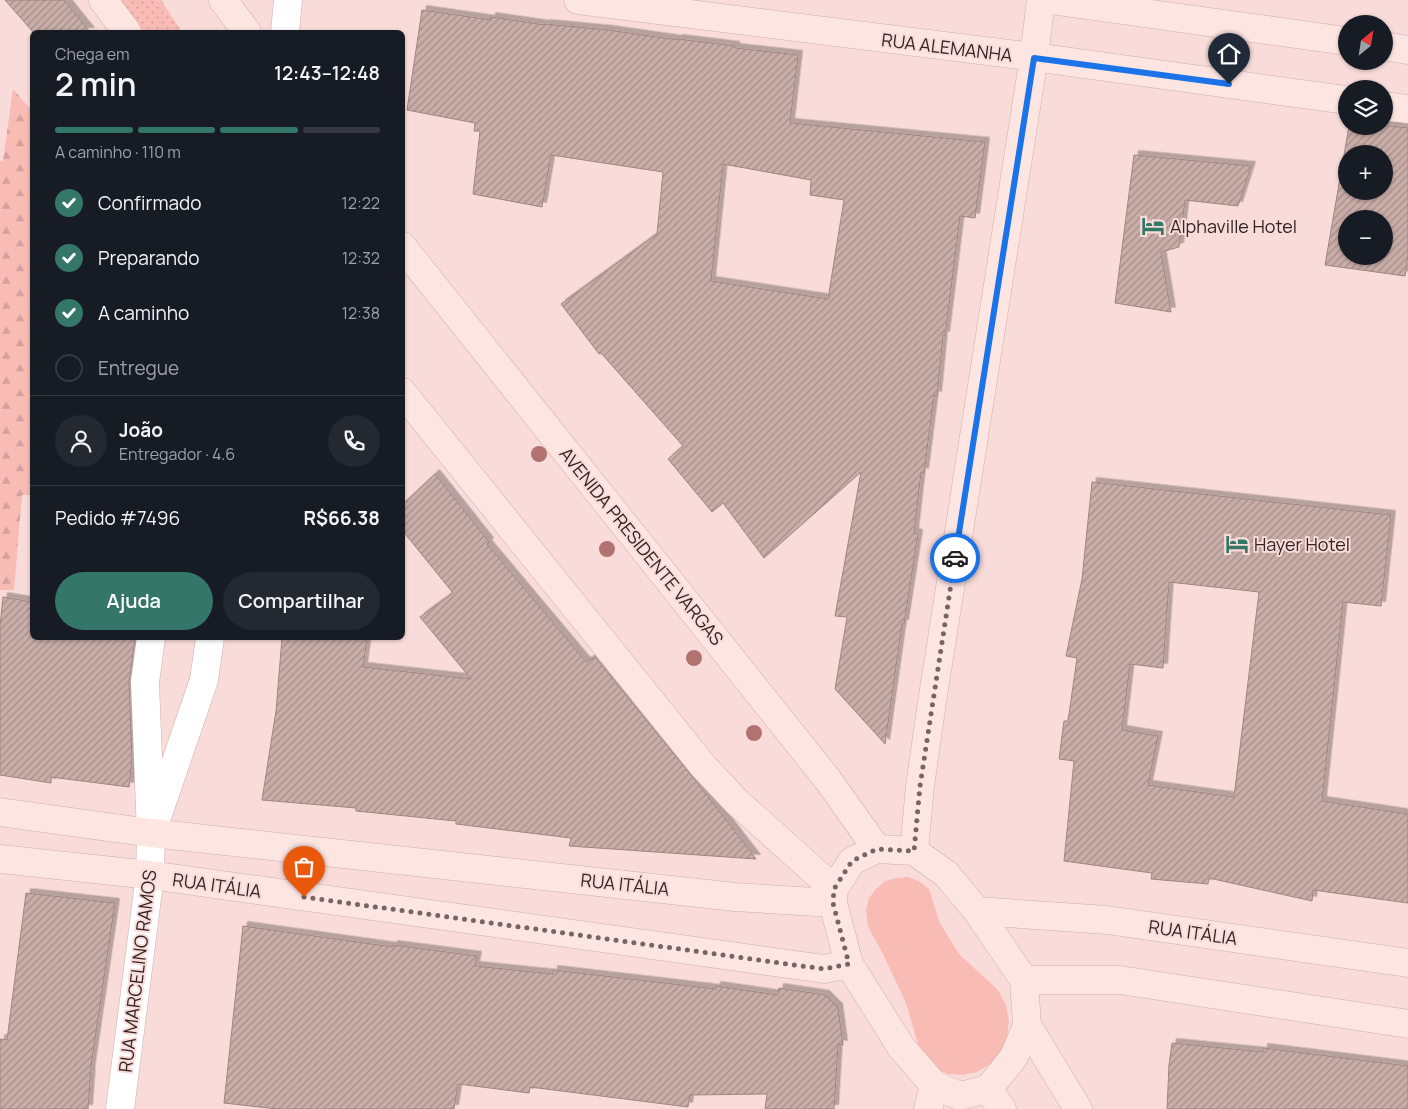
<!DOCTYPE html>
<html lang="pt">
<head>
<meta charset="utf-8">
<style>
	body { margin:0; font-family:Manrope,sans-serif; background:#242831; color:#f1f3f6; height:100vh; display:flex; flex-direction:column; font-size:19px; white-space:nowrap }
	* { box-sizing:border-box; margin:0 }
	p { font-size:16px; color:#9ea1a6 }
	.icon { flex:none; width:28px; height:28px; fill:none; stroke:currentColor; stroke-width:2; stroke-linecap:round; stroke-linejoin:round }
	.map { position:relative; flex:1; overflow:hidden }
	.details { position:absolute; left:30px; top:30px; width:375px; height:610px; display:flex; flex-direction:column; background:#171b24; border-radius:8px; box-shadow:0 1px 4px #0004 }
	.details>* { flex:none }
	.needle { width:32px; rotate:30deg }
	.buttons { position:absolute; left:1338px; top:15px; display:grid; gap:10px }
	.buttons a { display:grid; place-items:center; width:55px; height:55px; border-radius:50%; background:#171b24; box-shadow:0 1px 4px #0004; font-size:25px }
	.pin { position:absolute; display:grid; place-items:center; width:42px; height:42px; color:#fff; margin:-51px -21px; border-radius:50% 50% 50% 0; rotate:-45deg; box-shadow:0 0 5px #0007 }
	.pin .icon { rotate:45deg }
	.courier { position:absolute; display:grid; place-items:center; width:50px; height:50px; margin:-25px; border:4px solid #1a73e8; border-radius:50%; background:#fff; color:#222; box-shadow:0 1px 6px #0007 }
	.head em { font-style:normal; font-weight:600 }
	.head div { display:flex; flex-direction:column-reverse }
	.head { display:flex; align-items:center; justify-content:space-between; height:85px; padding:0 25px }
	h1 { font-size:32px; font-weight:600; line-height:38px }
	.bar { display:grid; grid-template-columns:repeat(4,1fr); gap:8px 5px; align-content:center; height:60px; padding:0 25px }
	.bar i { height:6px; border-radius:4px; background:#363941 }
	.bar .on { background:#347768 }
	.bar p { grid-column:span 4 }
	.line { display:flex; align-items:center; gap:12px; padding:0 25px; border-top:1px solid #363941 }
	.line div { flex:1 }
	.round { display:grid; place-items:center; flex:none; width:52px; height:52px; border-radius:26px; background:#242831 }
	ol { padding:0 25px; list-style:none }
	li { display:flex; align-items:center; gap:15px; height:55px }
	li p { margin-inline-start:auto }
	li .icon { padding:5px; border-radius:50%; background:#347768; color:#fff; stroke-width:4 }
	li:last-child { color:#9ea1a6 }
	li i { width:28px; height:28px; border:2px solid #363941; border-radius:50% }
	.action { display:flex; gap:10px; margin-top:auto; padding:10px 25px }
	.action a { flex:1; height:58px; border-radius:30px; background:#347768; color:#fff; font-size:20px; font-weight:600; line-height:58px; text-align:center }
	.action a+a { background:#242831; color:#f1f3f6 }
	.map>svg:first-child { display:block }
</style>
</head>
<body>
<div class="map">
<svg width="1408" height="1109" viewBox="0 0 1408 1109">
	<defs>
		<pattern id="grass-dots" width="8" height="8" patternUnits="userSpaceOnUse" patternTransform="scale(1.25)"><rect width="8" height="8" fill="#f9bcb5"/><path d="M2 2h.1M6 6h.1" fill="none" stroke="#d6a19c" stroke-width="1.8" stroke-linecap="round"/></pattern>
		<pattern id="forest-firs" width="22" height="20" patternUnits="userSpaceOnUse" patternTransform="scale(1.25)"><rect width="22" height="20" fill="#f9bcb5"/><path d="M5 1l3.5 6h-7zM16 11l3.5 6h-7z" fill="#d6a19c"/></pattern>
		<pattern id="building-hatch" width="6" height="6" patternUnits="userSpaceOnUse" patternTransform="scale(1.25)"><rect width="6" height="6" fill="#c9ada9"/><path d="M-1 1l2-2M0 6l6-6M5 7l2-2" fill="none" stroke="#a48d89"/></pattern>
		<filter id="shadow"><feDropShadow dx="4.5" dy="-4.5" stdDeviation="0" flood-color="#0004"/></filter>
	</defs>
	<rect width="100%" height="100%" fill="#f9dcd9"/>
	<path fill="url(#grass-dots)" d="M116 0H161L182 32H141Z"/>
	<path fill="url(#forest-firs)" d="M13 89 32 111V495H22L14 590H0V161H3Z"/>
	<path fill="#f9bcb5" d="M908 877 919 881 929 889 940 923 959 954 998 990 1006 1005 1009 1021 1007 1037 1000 1053 990 1064 977 1072 963 1075 948 1074 934 1068 922 1058 906 1003 881 950 868 927 866 910 869 898 876 889 885 881 896 878Z"/>
	<g fill="url(#building-hatch)" stroke="#9f8581" fill-rule="evenodd" filter="url(#shadow)">
		<path d="M5 0H64L90 32H33Z"/>
		<path d="M422 10 491 20V17L545 25V24L608 30 678 40V39L735 46V48L798 55 790 123 985 142 975 218 960 216 945 336 943 335 937 396 934 395 924 473 921 472 914 533 918 534 904 624H902L885 744 835 689 847 617 835 616 861 472 764 558 723 503 712 512 668 459 683 446 601 353 599 354 561 304 657 234 663 172 551 155 542 207 473 194 480 131H474L475 123 407 110ZM723 164 811 180 810 195 844 200 828 299 711 281Z"/>
		<path d="M1349 126H1390L1408 128V255L1405 276 1325 265ZM1346 154H1384V191H1346ZM1346 219H1384V256H1346Z"/>
		<path d="M1134 155 1251 166 1238 206 1185 200 1179 247 1161 252 1171 312 1115 303Z"/>
		<path d="M435 474 489 542 487 544 586 662 595 657 695 780 756 859 569 846 571 838 456 824V821L356 811V808L262 800 276 711 282 638H367L363 667 471 679 420 617 453 593 402 530V505Z"/>
		<path d="M1092 482 1391 515 1381 606 1343 602 1322 801 1408 814V903L1313 890 1312 901 1209 878 1208 884 1151 879 1152 873 1064 861 1074 761 1059 759 1064 721H1068L1077 658 1066 656 1082 579ZM1169 582 1259 592 1234 797 1148 785 1158 736 1122 730 1130 664 1163 668Z"/>
		<path d="M3 597 32 602V638H135L129 682 132 759 129 787 51 777V783L0 775V626Z"/>
		<path d="M26 893 115 903 91 1066 88 1109H0V1039L7 1040Z"/>
		<path d="M243 926 393 947V945L477 956 475 966 553 974V970L716 989V986L778 995 779 988 825 995 838 1008 843 1045 838 1044 834 1109H765L767 1094 690 1095 688 1107 530 1087 529 1093 458 1084 454 1109H277L224 1103Z"/>
		<path d="M1172 1043 1263 1052V1048L1408 1066V1109H1167L1169 1065Z"/>
	</g>
	<g fill="none" stroke-linecap="round" stroke-linejoin="round">
		<defs>
			<g id="street">
				<path d="M285 32 288 0"/>
				<path d="M157 817 204 680 210 638"/>
				<path d="M120 1109 150 875 151 833 145 682 151 638"/>
			</g>
			<g id="secondary">
				<path d="M103 0 127 32"/>
				<path d="M223 0 247 32"/>
				<path d="M578 0 1034 57 1346 100"/>
				<path d="M1050 0 1346 41"/>
				<path d="M1384 46 1408 50"/>
				<path d="M1384 106 1408 109"/>
				<path d="M402 246 828 780 877 849"/>
				<path d="M402 392 704 767 737 802 834 889"/>
				<path d="M0 812 151 833 735 897 833 903"/>
				<path d="M877 849 914 851 946 874 977 911 1024 980 1027 1025 1014 1057 988 1089 960 1096 934 1085 901 1047 849 964 833 903 834 889 852 861Z"/>
				<path d="M914 851 920 786 932 702 1034 57 1041 0"/>
				<path d="M0 859 150 875 824 969 849 964"/>
				<path d="M977 911 1107 920 1408 963"/>
				<path d="M1024 980H1120L1408 1024"/>
				<path d="M1027 1025 1078 1109"/>
				<path d="M988 1089 1002 1109"/>
				<path d="M928 1109 934 1085"/>
			</g>
		</defs>
		<use href="#street" stroke="#ccb0ac" stroke-width="29"/>
		<use href="#secondary" stroke="#ccb0ac" stroke-width="29"/>
		<use href="#street" stroke="#fff" stroke-width="28"/>
		<use href="#secondary" stroke="#fde5e2" stroke-width="28"/>
	</g>
	<g fill="#b17270">
		<circle cx="539" cy="454" r="8"/>
		<circle cx="607" cy="549" r="8"/>
		<circle cx="694" cy="658" r="8"/>
		<circle cx="754" cy="733" r="8"/>
	</g>
	<g fill="none" stroke-linecap="round" stroke-linejoin="round">
		<path stroke="#766563" stroke-width="5" stroke-dasharray="0 9" d="M304 897 824 969 849 964 833 903 834 889 852 861 877 849 914 851 920 786 955 558"/>
		<path stroke="#1a73e8" stroke-width="6" d="M955 558 1034 58 1229 84"/>
	</g>
	<defs>
		<symbol id="hotel-bare" viewBox="-9 -9 18 18"><path d="M-6-4.5h1.5V1H6V5H4.5V3h-9V5H-6ZM-4 0a1.8 1.8 0 1 1 3.6 0ZM.5 0V-2.5h3Q6-2.5 6 0Z" fill="#347768" stroke="#f9dcd9" stroke-width="2.5" paint-order="stroke"/></symbol>
	</defs>
	<g fill-rule="evenodd">
		<use href="#hotel-bare" x="1137" y="210" width="32" height="32"/>
		<use href="#hotel-bare" x="1221" y="528" width="32" height="32"/>
	</g>
	<g text-anchor="middle" dominant-baseline="central" stroke-width="4" stroke-linejoin="round" paint-order="stroke">
		<g font-size="18" fill="#302524" stroke="#f9dcd9">
			<text transform="translate(947 47) rotate(7)">RUA ALEMANHA</text>
			<text transform="translate(642 546) rotate(51)">AVENIDA PRESIDENTE VARGAS</text>
			<text transform="translate(625 884) rotate(6)">RUA ITÁLIA</text>
			<text transform="translate(217 885) rotate(8)">RUA ITÁLIA</text>
			<text transform="translate(1193 932) rotate(8)">RUA ITÁLIA</text>
			<text transform="translate(137 971) rotate(-83)">RUA MARCELINO RAMOS</text>
		</g>
		<g font-size="18" fill="#302524" stroke="#f9dcd9" text-anchor="start">
			<text x="1170" y="226">Alphaville Hotel</text>
			<text x="1254" y="544">Hayer Hotel</text>
		</g>
	</g>
</svg>
<div class="buttons">
<a><svg class="needle" viewBox="-14 -14 28 28"><path d="M0-13l5 13h-10z" fill="#e53935"/><path d="M0 13l5-13h-10z" fill="#9ea1a6"/></svg></a>
<a><svg class="icon" aria-label="layers" viewBox="0 0 24 24"><path d="M12 4l9 5-9 5-9-5zM3 14l9 5 9-5"/></svg></a>
<a>+</a>
<a>−</a>
</div>
<div class="pin" style="left:304px;top:897px;background:#ea580c"><svg class="icon" aria-label="bag" viewBox="0 0 24 24"><path d="M5 8h14l-1 12H6zM9 8a3 3 0 0 1 6 0"/></svg></div>
<div class="pin" style="left:1229px;top:84px;background:#1f2937"><svg class="icon" aria-label="home" viewBox="0 0 24 24"><path d="M3 11l9-7 9 7M6 9v11h12V9"/></svg></div>
<div class="courier" style="left:955px;top:558px"><svg class="icon" aria-label="car" viewBox="0 0 24 24"><path d="M5 17H2v-5l4-1 3-4h7l3 4 3 1v5h-3M9 17h6M6 11h13"/><circle cx="7" cy="17" r="2"/><circle cx="17" cy="17" r="2"/></svg></div>
<section class="details">
<div class="head"><div><h1>2 min</h1><p>Chega em</p></div><em>12:43–12:48</em></div>
<div class="bar"><i class="on"></i><i class="on"></i><i class="on"></i><i></i><p>A caminho · 110 m</p></div>
<ol>
<li><svg class="icon" aria-label="check" viewBox="0 0 24 24"><path d="M5 12l5 5 9-10"/></svg>Confirmado<p>12:22</p></li>
<li><svg class="icon" aria-label="check" viewBox="0 0 24 24"><path d="M5 12l5 5 9-10"/></svg>Preparando<p>12:32</p></li>
<li><svg class="icon" aria-label="check" viewBox="0 0 24 24"><path d="M5 12l5 5 9-10"/></svg>A caminho<p>12:38</p></li>
<li><i></i>Entregue</li>
</ol>
<div class="line" style="height:90px"><a class="round"><svg class="icon" aria-label="person" viewBox="0 0 24 24"><circle cx="12" cy="8" r="4"/><path d="M4 21q1-7 8-7t8 7"/></svg></a><div><b>João</b><p>Entregador · 4.6</p></div><a class="round"><svg class="icon" aria-label="phone" viewBox="0 0 24 24"><path d="M5 4h4l2 5-3 2q2 4 5 5l2-3 5 2v4C11 20 4 13 5 4z"/></svg></a></div>
<div class="line" style="height:65px"><div>Pedido #7496</div><b>R$66.38</b></div>
<div class="action"><a>Ajuda</a><a>Compartilhar</a></div>
</section>
</div>
</body>
</html>
